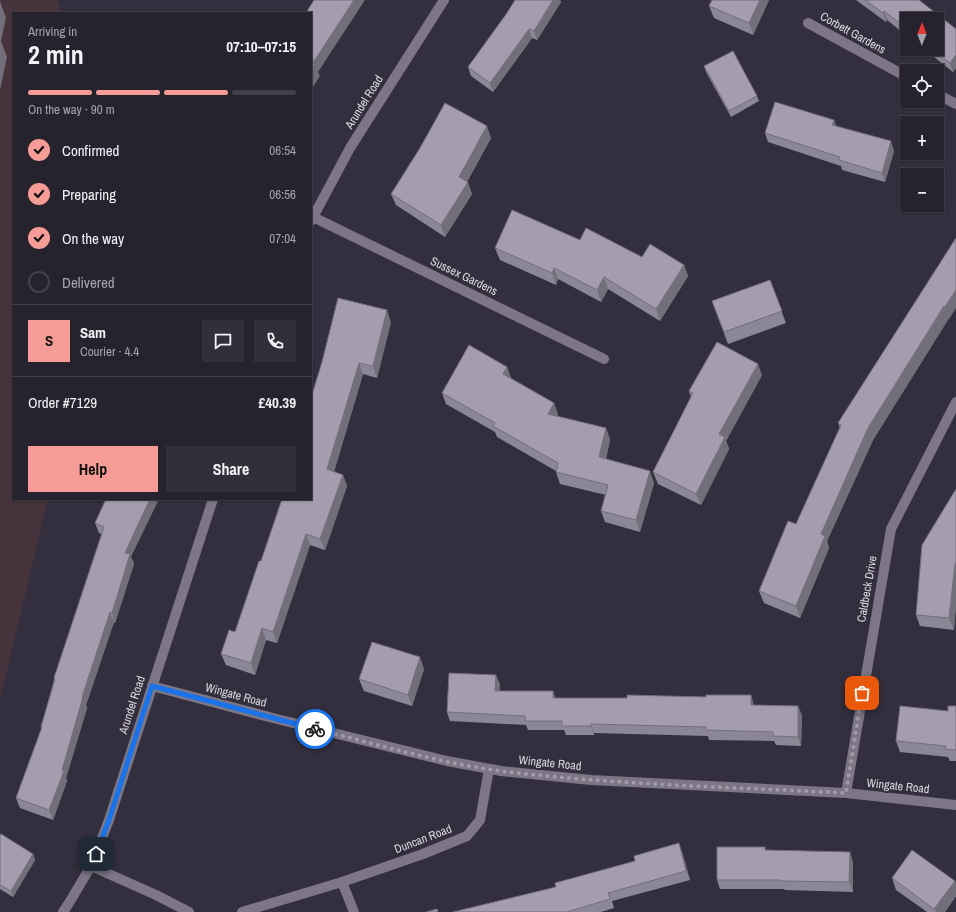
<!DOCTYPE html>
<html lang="en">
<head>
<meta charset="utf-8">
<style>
	body { margin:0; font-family:"Archivo Narrow",sans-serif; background:#332f3a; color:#f1f3f6; height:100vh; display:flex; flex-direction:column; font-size:15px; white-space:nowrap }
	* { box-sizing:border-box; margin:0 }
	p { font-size:13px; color:#a4a4aa }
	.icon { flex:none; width:22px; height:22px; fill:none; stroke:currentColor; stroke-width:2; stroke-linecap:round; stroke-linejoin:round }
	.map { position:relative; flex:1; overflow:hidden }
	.panel { position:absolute; left:12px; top:12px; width:300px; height:488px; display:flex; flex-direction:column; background:#27232e; border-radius:0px; box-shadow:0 1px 3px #0004,0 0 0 1px #43404a }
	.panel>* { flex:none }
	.needle { width:26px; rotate:1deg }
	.fabs { position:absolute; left:900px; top:12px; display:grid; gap:8px }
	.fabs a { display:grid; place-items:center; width:44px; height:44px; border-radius:0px; background:#27232e; box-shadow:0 1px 3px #0004,0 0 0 1px #43404a; font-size:20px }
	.pin { position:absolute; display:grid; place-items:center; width:34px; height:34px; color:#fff; margin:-17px; border-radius:8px; box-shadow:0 2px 6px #0006 }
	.courier { position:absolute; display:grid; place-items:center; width:40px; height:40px; margin:-20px; border:3px solid #1a73e8; border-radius:50%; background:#fff; color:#222; box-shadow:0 1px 5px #0007 }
	.overview em { font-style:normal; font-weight:700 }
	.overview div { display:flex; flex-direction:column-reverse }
	.overview { display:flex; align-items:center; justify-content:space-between; height:68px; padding:0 16px }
	h1 { font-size:26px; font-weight:700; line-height:30px }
	.bar { display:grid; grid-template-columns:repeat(4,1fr); gap:6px 4px; align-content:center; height:48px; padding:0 16px }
	.bar i { height:5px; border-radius:3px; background:#43404a }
	.bar .on { background:#f59c96 }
	.bar p { grid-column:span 4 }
	.line { display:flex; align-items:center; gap:10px; padding:0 16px; border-top:1px solid #43404a }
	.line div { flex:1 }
	.round { display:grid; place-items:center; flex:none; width:42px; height:42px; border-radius:0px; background:#332f3a }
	ol { padding:0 16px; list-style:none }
	li { display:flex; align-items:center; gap:12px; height:44px }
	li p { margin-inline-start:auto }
	li .icon { padding:4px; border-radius:50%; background:#f59c96; color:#111; stroke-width:4 }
	li:last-child { color:#a4a4aa }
	li i { width:22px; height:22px; border:2px solid #43404a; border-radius:50% }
	.button { display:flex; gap:8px; margin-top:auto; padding:8px 16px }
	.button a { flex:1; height:46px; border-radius:0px; background:#f59c96; color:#111; font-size:16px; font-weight:700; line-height:46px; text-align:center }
	.button a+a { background:#332f3a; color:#f1f3f6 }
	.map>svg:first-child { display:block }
</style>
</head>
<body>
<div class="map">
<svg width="956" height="912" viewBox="0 0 956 912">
	<rect width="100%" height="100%" fill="#342f3e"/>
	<path fill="#46333b" d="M0 0H57L62 13H13V499H48L0 700Z"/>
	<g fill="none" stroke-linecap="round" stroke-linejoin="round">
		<g stroke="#7c7687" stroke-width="10">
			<path d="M808 23 907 77"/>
			<path d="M937 94 956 104"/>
			<path d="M313 217 604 359"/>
			<path d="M311 221 350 148 444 0"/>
			<path d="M152 686 273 718 447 761 501 771 591 780 846 793 956 805"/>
			<path d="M846 793 891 529 956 402"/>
			<path d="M91 866 156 895 189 912"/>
			<path d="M342 882 354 912"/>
			<path d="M63 912 69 903 91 866 109 820 213 499"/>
			<path d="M242 912 342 882 423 854 467 836 480 820 489 769"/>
		</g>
	</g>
	<g fill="#8c8796">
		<path d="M515 0H560L561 2 537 40 532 38 493 92 471 76 468 67 507 13Z"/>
		<path d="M769 0 753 35 714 18 709 6Z"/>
		<path d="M856 0H919L956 29V68L953 72 924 49H937L907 19V36L887 20 886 22Z"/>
		<path d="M704 66 757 96 759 101 731 117 706 72Z"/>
		<path d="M834 120 836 126 894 151 885 182 842 170 841 166 768 142 765 133Z"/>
		<path d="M491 138 467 182 472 194 445 237 396 205 391 194Z"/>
		<path d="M956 238 949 319V318L873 440 827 541 829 548 800 618 764 603 759 591 796 524 840 428 838 423Z"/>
		<path d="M580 240 642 257 684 265 688 276 660 321 608 289 601 302 558 279 556 285 500 260 495 248Z"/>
		<path d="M770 280 786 323 728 344 712 301Z"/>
		<path d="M391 322 377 378 363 374 334 472 343 475 347 486 325 550 310 545 277 643 266 640 255 675 226 665 221 654 235 632 261 561 311 499V398Z"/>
		<path d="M507 367 511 378 554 403 558 415 557 416 606 428 610 440 606 459 654 483 640 532 605 522 601 511 606 495 560 484 556 472V471L497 437 495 432 446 404 442 393Z"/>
		<path d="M762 375 726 441 729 449 701 505 658 484 653 472 691 397 689 391Z"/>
		<path d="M956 489V605L954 630 920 626 916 615Z"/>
		<path d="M106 499 134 564 115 623 114 622 86 705 87 708 66 778 67 781 53 820 20 808 16 798 42 729 41 727 54 680V678L102 534 99 533 95 523Z"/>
		<path d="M424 669 412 706 364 691 359 679Z"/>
		<path d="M500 684 499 691H553L555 698 754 705 802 715 801 746 776 745 774 741 709 740 708 736 594 733V735H566L564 730H528L526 725 450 721 447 712Z"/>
		<path d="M956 706V761H950L948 757 900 752 896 741Z"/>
		<path d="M0 835 33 854 35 860 13 897 0 889Z"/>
		<path d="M766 850 853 862V892L785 890 784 889H720L717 880Z"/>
		<path d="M682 852 690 880 612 901 614 908 601 912H453L556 887Z"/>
		<path d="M892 878 955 881 956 885V896L945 912H927L896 890Z"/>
	</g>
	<g fill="#726e7a">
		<path d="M354 0H365L318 72 320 76 311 90V71L313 63Z"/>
		<path d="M553 0H560L561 2 537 40 534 31Z"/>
		<path d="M760 0H769L753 35 749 23Z"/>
		<path d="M0 1 6 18 1 41 7 57 0 90Z"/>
		<path d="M884 11 887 20 886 22 883 13Z"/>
		<path d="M529 29 532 38 493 92 490 83Z"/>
		<path d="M956 55V68L953 72 950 63Z"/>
		<path d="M834 120 837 130 832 125Z"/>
		<path d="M487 126 491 138 463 189 459 177Z"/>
		<path d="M891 141 894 151 885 182 882 173Z"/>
		<path d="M468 182 472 194 445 237 441 225Z"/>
		<path d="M684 265 688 276 660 321 656 309Z"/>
		<path d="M554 268 558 279 556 285 552 273Z"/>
		<path d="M604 277 608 289 601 302 597 290Z"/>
		<path d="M956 290V308L949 319 945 307Z"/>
		<path d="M944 306 949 318 873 440 827 541 829 548 800 618 796 606 821 534 868 428Z"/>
		<path d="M387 310 391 322 377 378 373 366Z"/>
		<path d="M359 363 363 374 331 481 327 469Z"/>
		<path d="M758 364 762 375 726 441 729 449 701 505 696 494 719 434Z"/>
		<path d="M507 367 511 379 503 374Z"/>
		<path d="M554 403 558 415 552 425 548 414Z"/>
		<path d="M606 428 610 440 603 469 599 457Z"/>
		<path d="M650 471 654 483 640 532 636 520Z"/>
		<path d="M343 475 347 486 325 550 320 539Z"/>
		<path d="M150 499H159L131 557 134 564 115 623 112 613 125 553Z"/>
		<path d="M306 534 310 545 277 643 273 632Z"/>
		<path d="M956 562V605L954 630 949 618 955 564Z"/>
		<path d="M110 612 114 622 86 705 87 708 66 778 67 781 53 820 49 810 62 770 82 697Z"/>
		<path d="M262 628 266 640 255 675 251 663Z"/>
		<path d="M420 657 424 669 412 706 408 695Z"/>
		<path d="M496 675 500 684 499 700 495 691Z"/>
		<path d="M553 691 556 700 553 698Z"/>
		<path d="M751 695 754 705V714L751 705Z"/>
		<path d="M798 706 802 715 801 746 798 737Z"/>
		<path d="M591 724 594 733V735L591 726Z"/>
		<path d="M679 843 682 852 690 880 686 871Z"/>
		<path d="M850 852 853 862V892L849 882Z"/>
		<path d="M33 854 35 860 13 897 11 891Z"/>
		<path d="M955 881 956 885V896L945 912H936L934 909Z"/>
	</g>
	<g fill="#a39daf" stroke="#726e7a">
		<path d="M314 0H354L313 63 315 64 311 71V13H306Z"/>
		<path d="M515 0H553L534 31 529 29 490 83 468 67 507 13Z"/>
		<path d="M712 0H760L749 23 709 6Z"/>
		<path d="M865 0H919L956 29V55L950 63 933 49H937V19H907V29L884 11 883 13Z"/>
		<path d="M733 51 757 96 729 111 704 66Z"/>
		<path d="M775 102 834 120 832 125 891 141 882 173 839 160 840 157 765 133Z"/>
		<path d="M445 103 487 126 459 177 468 182 441 225 391 194 420 148Z"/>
		<path d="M512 210 580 240 586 228 642 257 650 244 684 265 656 309 604 277 597 290 554 268 552 273 495 248Z"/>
		<path d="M956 238V290L945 307 944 306 868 428 821 534 825 536 796 606 759 591 788 521 796 524 841 425 838 423Z"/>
		<path d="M770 280 782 311 724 332 712 301Z"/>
		<path d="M338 298 387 310 373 366 359 363 327 469 343 475 320 539 306 534 273 632 262 628 251 663 221 654 229 630 235 632 259 561H261L282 499H311V398L322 362Z"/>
		<path d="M717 342 758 364 719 434 725 437 696 494 653 472 693 393 689 391Z"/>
		<path d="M469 345 507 367 503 374 554 403 548 414 606 428 599 457 650 471 636 520 601 511 608 485 556 472 558 463 493 426 495 423 442 393Z"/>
		<path d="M956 489V562L955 564 949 618 916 615 922 545Z"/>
		<path d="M106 499H150L125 553 130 554 112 613 110 612 82 697H83L62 770 64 771 49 810 16 798 42 727H41L55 679 54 678 104 527 95 523Z"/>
		<path d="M372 642 420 657 408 695 359 679Z"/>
		<path d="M449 673 496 675 495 691H553V698H627V695L706 697V695H751V705L798 706V737L773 736V732L706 730V727L591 724V726H562V721H525V716L447 712Z"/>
		<path d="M900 706 948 711V706H956V750L945 749 946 746 896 741Z"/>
		<path d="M1 834 33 854 11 891 0 885V835Z"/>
		<path d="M679 843 686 871 608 893 610 899 567 912H453L556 887 555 883 635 861 634 856Z"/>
		<path d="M717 847H765V850L850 852 849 882 781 881V880H717Z"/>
		<path d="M912 850 955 881 934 909 892 878Z"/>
		<path d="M437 909 438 912H426Z"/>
	</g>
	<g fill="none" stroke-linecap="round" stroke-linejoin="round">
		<path stroke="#a19da8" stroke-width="4" stroke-dasharray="0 7.2" d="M315 729C377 744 438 763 501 771 615 785 731 787 846 793L862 693"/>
		<path stroke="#1a73e8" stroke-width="5" d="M96 854 109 820 152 686 315 729"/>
	</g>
	<g text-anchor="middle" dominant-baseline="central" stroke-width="4" stroke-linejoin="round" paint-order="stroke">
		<g font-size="12" fill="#dbd8e1" stroke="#342f3e">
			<text transform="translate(853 33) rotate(29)">Corbett Gardens</text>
			<text transform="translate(364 102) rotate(-58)">Arundel Road</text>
			<text transform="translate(464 276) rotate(26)">Sussex Gardens</text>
			<text transform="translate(867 589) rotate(-80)">Caldbeck Drive</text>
			<text transform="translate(236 695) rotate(15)">Wingate Road</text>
			<text transform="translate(132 705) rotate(-72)">Arundel Road</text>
			<text transform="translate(550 763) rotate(6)">Wingate Road</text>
			<text transform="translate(898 786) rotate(6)">Wingate Road</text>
			<text transform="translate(423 839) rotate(-21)">Duncan Road</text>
		</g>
	</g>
</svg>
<div class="fabs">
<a><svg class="needle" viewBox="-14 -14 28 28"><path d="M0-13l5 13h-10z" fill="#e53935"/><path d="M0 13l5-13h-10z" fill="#a4a4aa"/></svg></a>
<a><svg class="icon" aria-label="locate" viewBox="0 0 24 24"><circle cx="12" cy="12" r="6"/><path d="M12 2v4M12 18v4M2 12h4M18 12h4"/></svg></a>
<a>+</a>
<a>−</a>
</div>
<div class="pin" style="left:862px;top:693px;background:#ea580c"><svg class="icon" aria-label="bag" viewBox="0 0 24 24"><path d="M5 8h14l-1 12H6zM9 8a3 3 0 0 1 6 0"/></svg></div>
<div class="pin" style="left:96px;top:854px;background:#1f2937"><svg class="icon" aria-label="home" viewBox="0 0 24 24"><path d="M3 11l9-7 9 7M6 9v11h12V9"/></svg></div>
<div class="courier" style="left:315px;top:729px"><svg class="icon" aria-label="bike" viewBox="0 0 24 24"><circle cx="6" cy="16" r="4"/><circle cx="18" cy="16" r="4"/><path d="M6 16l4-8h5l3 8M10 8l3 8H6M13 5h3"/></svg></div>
<section class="panel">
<div class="overview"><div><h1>2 min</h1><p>Arriving in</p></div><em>07:10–07:15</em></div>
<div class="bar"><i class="on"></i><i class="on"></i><i class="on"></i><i></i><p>On the way · 90 m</p></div>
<ol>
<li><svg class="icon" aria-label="check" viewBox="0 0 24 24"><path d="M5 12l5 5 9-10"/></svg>Confirmed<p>06:54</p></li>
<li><svg class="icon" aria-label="check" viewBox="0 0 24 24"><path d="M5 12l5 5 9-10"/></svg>Preparing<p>06:56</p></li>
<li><svg class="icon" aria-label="check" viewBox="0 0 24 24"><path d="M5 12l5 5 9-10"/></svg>On the way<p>07:04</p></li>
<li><i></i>Delivered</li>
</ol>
<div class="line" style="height:72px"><b class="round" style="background:#f59c96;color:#111">S</b><div><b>Sam</b><p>Courier · 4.4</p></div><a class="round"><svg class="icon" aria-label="chat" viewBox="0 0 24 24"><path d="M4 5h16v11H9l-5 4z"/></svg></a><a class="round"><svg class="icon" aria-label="phone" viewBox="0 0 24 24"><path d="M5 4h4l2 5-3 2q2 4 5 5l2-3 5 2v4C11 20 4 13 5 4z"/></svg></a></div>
<div class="line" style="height:52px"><div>Order #7129</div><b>£40.39</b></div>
<div class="button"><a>Help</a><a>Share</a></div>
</section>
</div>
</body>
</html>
